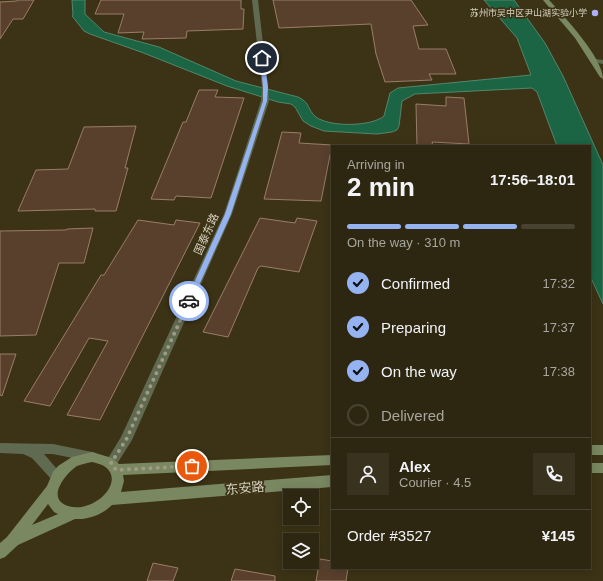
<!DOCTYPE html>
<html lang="en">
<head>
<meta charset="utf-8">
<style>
	body { margin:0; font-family:Helvetica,"Noto Sans SC",sans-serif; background:#39321e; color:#f1f3f6; height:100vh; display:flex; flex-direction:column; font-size:15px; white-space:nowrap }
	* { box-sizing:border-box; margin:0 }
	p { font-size:13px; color:#a7a59f }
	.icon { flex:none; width:22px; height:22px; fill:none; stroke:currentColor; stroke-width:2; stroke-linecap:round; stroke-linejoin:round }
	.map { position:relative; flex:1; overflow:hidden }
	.panel { position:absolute; left:331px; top:145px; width:260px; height:424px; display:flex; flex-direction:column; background:#2d2610; border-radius:0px; box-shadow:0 2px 10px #0003,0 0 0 1px #484330 }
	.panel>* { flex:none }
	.controls { position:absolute; left:283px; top:489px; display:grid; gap:8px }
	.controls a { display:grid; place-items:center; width:36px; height:36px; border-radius:0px; background:#2d2610; box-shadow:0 2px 10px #0003,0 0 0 1px #484330; font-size:20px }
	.pin { position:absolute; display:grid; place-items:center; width:34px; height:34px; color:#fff; margin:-17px; border:2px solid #fff; border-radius:50%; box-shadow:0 1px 4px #0007 }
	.courier { position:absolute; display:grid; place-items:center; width:40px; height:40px; margin:-20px; border:3px solid #95b2f1; border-radius:50%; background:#fff; color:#222; box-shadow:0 1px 5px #0007 }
	.summary em { font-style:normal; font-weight:700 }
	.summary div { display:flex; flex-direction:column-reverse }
	.summary { display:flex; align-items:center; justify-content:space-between; height:68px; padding:0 16px }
	h1 { font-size:26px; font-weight:700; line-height:30px }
	.bar { display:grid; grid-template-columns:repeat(4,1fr); gap:6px 4px; align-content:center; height:48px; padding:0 16px }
	.bar i { height:5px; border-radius:3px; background:#484330 }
	.bar .selected { background:#95b2f1 }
	.bar p { grid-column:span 4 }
	.line { display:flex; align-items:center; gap:10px; padding:0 16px; border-top:1px solid #484330 }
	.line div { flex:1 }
	.round { display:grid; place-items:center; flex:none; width:42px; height:42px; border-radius:0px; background:#39321e }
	ol { padding:0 16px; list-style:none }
	li { display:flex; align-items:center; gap:12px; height:44px }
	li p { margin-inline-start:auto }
	li .icon { padding:4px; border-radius:50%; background:#95b2f1; color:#111; stroke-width:4 }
	li:last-child { color:#a7a59f }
	li i { width:22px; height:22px; border:2px solid #484330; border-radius:50% }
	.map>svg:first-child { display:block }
</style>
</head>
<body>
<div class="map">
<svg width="603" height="581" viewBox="0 0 603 581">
	<rect width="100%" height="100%" fill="#3c3316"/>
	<path fill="#1c6544" stroke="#54856a" d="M72 0H85V14L104 32 159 47 236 81 298 97C311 103 307 110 316 117 329 127 371 127 384 116L390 93 398 88 531 75 517 38 484 0H514L545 43 563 76 603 165V304L590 276V146H557L537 92 532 88 415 94 402 101 399 126 397 130 392 132 377 134 324 131 311 126 303 121 295 107 291 104 278 102 227 86 141 52 90 34 84 31 72 16 73 15Z"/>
	<g fill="#59402d" stroke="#997d69">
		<path d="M18 0H34L23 19H13L0 39V2L17 1Z"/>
		<path d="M101 0H241V9H244L243 29 187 31 186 38 142 39 144 32 118 33 124 14H95Z"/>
		<path d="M273 0H411L428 25 413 26 419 49H446L456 74H429L432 80 385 82 376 54 371 24 279 28Z"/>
		<path d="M199 90H218L215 97 244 98 211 198 176 196 174 200 151 199 183 122H186Z"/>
		<path d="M446 97 464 98 469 144 432 142 433 146H417L416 104 446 106Z"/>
		<path d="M136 126 125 168H128L116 211H95V209L18 211 36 170 68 169 84 127Z"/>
		<path d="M282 132 301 133 299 143 332 145 321 201 264 199Z"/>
		<path d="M260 218 295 223 297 218 317 221 299 272 261 266 258 268 228 337 203 332Z"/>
		<path d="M138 220 174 225 176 220 200 223 100 420 67 415 108 341 89 338 50 406 24 401 101 275H104Z"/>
		<path d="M93 228 84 263H59L36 335 0 336V231L66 230 67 229Z"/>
		<path d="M0 354H16L2 396 0 395Z"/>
		<path d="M320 559 332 561V568H348L346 581H316Z"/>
		<path d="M153 563 178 568 173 581H147Z"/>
		<path d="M235 569 275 576V581H231Z"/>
	</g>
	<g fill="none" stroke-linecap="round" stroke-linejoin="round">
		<path fill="#606a51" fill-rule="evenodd" d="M0 443 53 444 92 452 96 453 98 457 96 461 92 462 53 454H44L63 476 62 480 57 481 52 480 32 458 23 454 0 453Z"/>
		<g fill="#606a51" fill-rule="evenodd">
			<path d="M252 0H258L268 87 269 101 232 214 132 440 115 467 111 468 107 467 105 463 121 437 224 214 261 101 262 87Z"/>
			<path d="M595 59 603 60V64L593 62 592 61Z"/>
		</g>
		<g fill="#798861" fill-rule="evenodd">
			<path d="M543 0H549C564 16 603 58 603 79L600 77 575 38Z"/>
			<rect x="590" y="445" width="13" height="10"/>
			<path d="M92 452 112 458 119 464 332 455V465L123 475 124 481 121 492 332 475V487L112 505C103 514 89 520 75 519L18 545 5 557 0 559V543L7 537 47 486 53 472 58 466 72 457ZM92 462C96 463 101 464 104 466 127 481 94 514 68 506 45 499 66 473 77 466 82 464 87 463 92 462ZM48 504 54 512 58 514 32 525Z"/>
			<rect x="590" y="463" width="13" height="10"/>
		</g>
	</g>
	<path fill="#95b2f1" d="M262 57 264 58 268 87 267 101 231 214 192 301 189 303 187 302 186 301 225 214 263 101V87L260 58Z"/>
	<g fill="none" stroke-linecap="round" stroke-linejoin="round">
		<path stroke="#a19a85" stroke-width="4" stroke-dasharray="0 7.2" d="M189 301 126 440 111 463 116 470 192 466"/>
	</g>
	<circle fill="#adaffb" stroke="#3c3316" stroke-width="1.5" cx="595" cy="13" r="4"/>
	<g text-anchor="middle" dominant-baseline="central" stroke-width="3.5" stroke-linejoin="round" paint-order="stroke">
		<g font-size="9" fill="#d7d1c1" stroke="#3c3316" text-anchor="end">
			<text x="587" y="13">苏州市吴中区尹山湖实验小学</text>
		</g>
		<g font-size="11" fill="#d7d1c1" stroke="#3c3316">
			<text transform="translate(206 234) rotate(-66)">国泰东路</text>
		</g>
		<g font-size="13" fill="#d7d1c1" stroke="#3c3316">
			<text transform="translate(245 488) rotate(-5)">东安路</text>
		</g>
	</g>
</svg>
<div class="controls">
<a><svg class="icon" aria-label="locate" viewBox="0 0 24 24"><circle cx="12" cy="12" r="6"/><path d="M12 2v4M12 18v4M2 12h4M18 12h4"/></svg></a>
<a><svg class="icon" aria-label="layers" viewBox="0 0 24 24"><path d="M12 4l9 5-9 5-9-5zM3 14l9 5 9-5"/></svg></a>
</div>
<div class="pin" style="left:192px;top:466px;background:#ea580c"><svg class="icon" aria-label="bag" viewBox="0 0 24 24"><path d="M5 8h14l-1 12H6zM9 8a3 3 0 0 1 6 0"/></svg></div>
<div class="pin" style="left:262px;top:58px;background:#1f2937"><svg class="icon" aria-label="home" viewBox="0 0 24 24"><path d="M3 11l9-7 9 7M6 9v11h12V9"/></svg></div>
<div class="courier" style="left:189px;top:301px"><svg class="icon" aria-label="car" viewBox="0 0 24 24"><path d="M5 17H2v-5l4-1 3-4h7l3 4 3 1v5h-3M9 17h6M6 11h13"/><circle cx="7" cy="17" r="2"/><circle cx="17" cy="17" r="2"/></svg></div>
<section class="panel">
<div class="summary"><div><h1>2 min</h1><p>Arriving in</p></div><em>17:56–18:01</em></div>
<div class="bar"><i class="selected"></i><i class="selected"></i><i class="selected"></i><i></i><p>On the way · 310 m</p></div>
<ol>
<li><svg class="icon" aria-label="check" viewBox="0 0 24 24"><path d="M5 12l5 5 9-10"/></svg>Confirmed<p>17:32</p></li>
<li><svg class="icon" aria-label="check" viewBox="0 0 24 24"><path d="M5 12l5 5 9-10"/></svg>Preparing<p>17:37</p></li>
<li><svg class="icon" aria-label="check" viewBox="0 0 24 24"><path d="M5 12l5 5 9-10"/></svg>On the way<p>17:38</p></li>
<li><i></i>Delivered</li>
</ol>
<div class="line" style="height:72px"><a class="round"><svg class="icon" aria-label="person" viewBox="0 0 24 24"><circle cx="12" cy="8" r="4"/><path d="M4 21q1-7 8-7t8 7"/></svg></a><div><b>Alex</b><p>Courier · 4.5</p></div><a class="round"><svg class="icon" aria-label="phone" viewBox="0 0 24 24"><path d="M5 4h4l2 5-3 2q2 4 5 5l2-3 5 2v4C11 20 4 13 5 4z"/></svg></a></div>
<div class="line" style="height:52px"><div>Order #3527</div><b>¥145</b></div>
</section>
</div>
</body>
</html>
